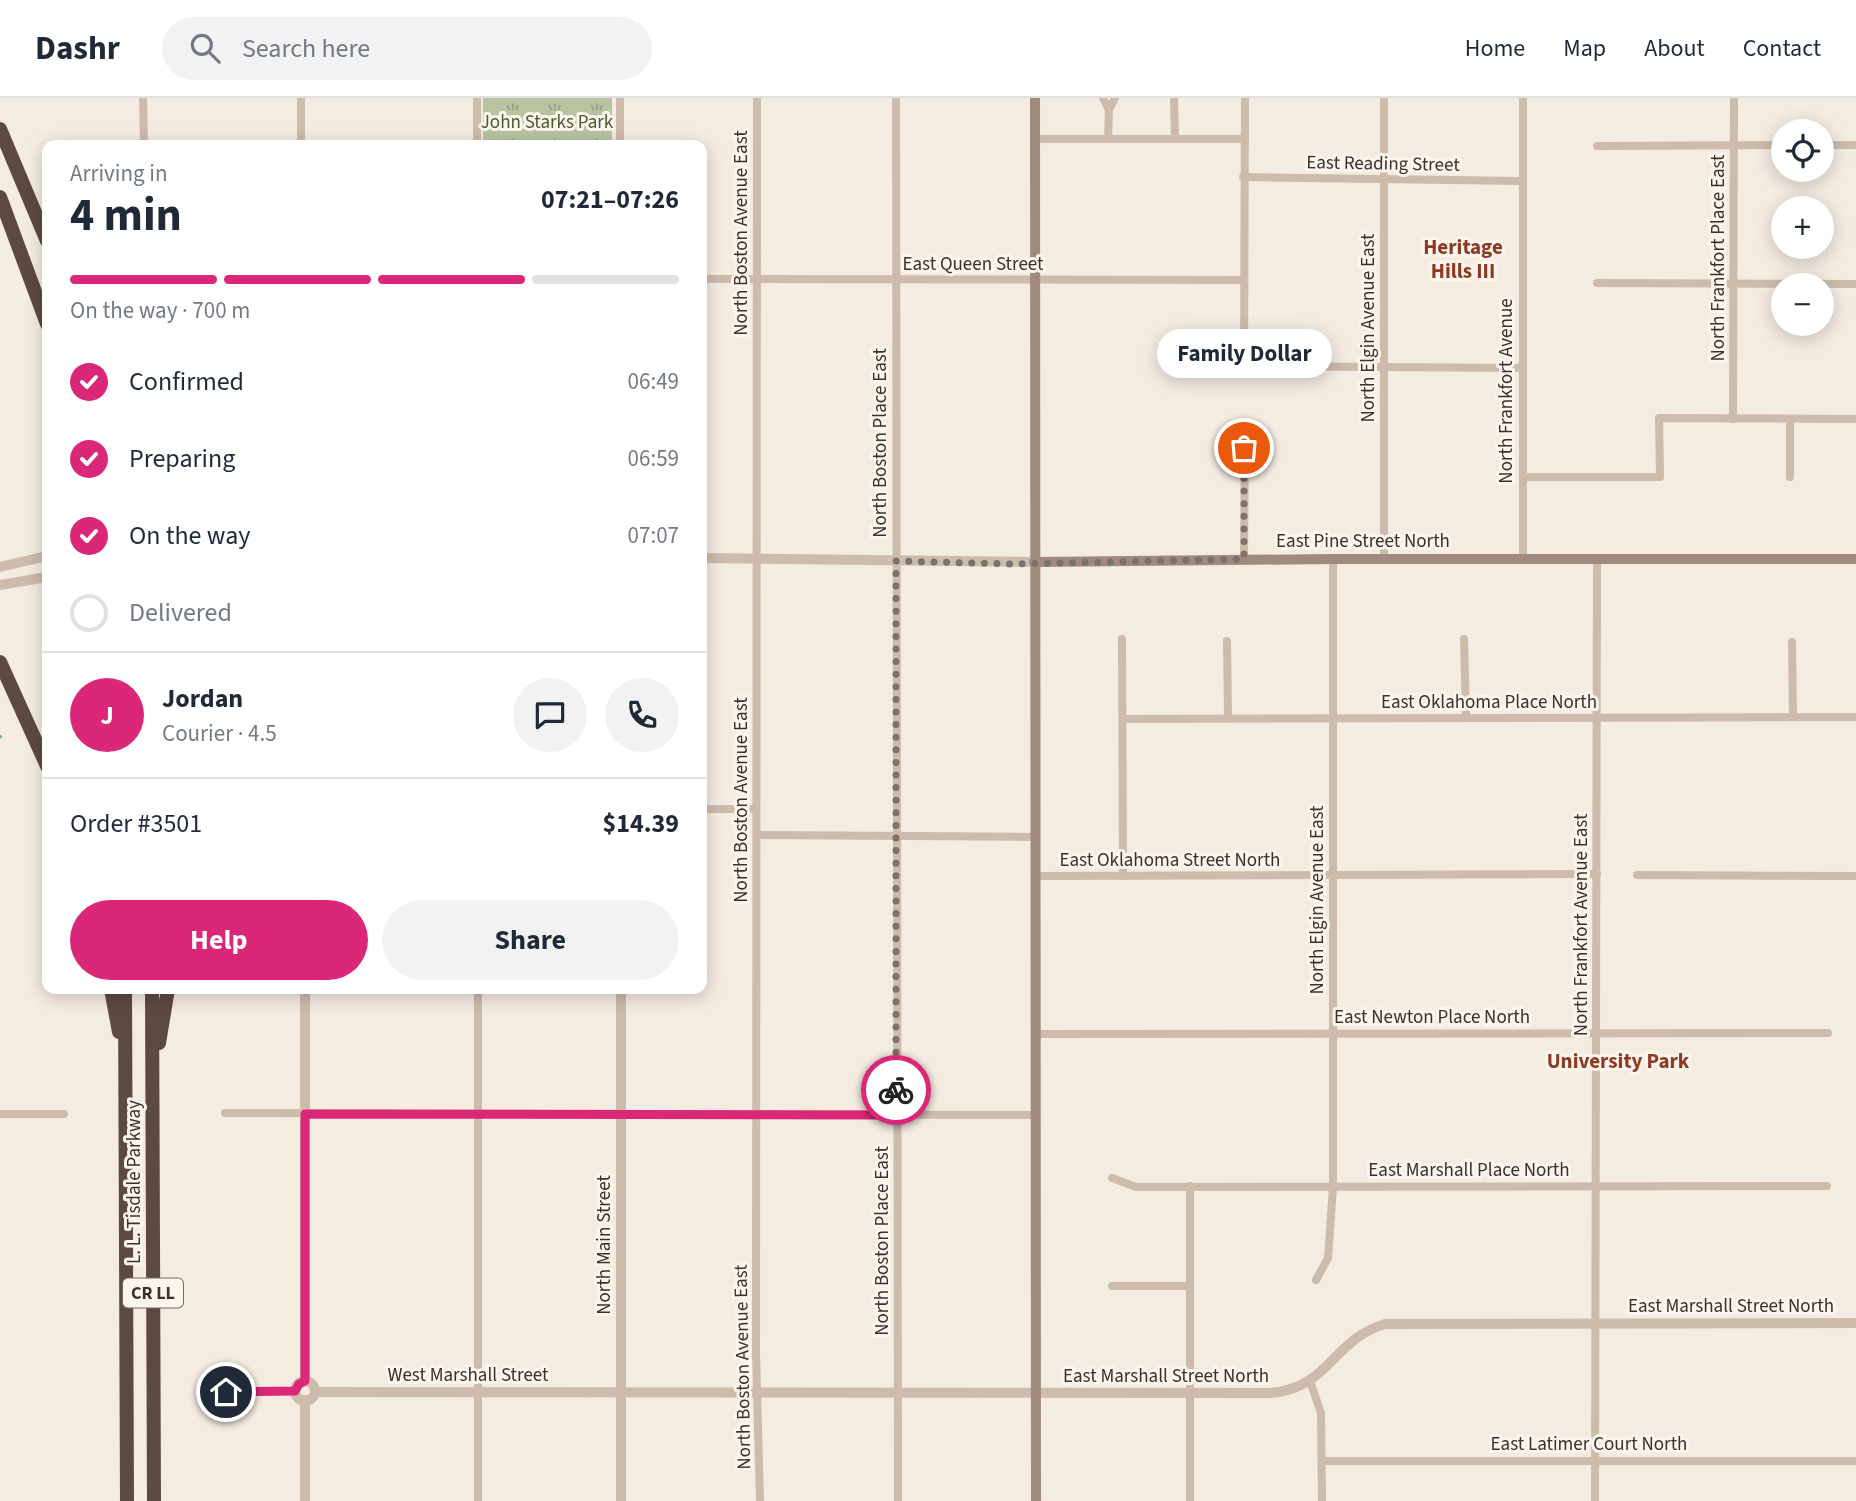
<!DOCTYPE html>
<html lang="en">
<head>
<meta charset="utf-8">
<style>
	body { margin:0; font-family:"Source Sans 3",sans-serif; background:#f2f2f3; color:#1f2937; height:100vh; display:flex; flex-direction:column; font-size:26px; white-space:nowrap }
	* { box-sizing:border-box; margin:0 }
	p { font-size:23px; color:#747a83 }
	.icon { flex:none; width:38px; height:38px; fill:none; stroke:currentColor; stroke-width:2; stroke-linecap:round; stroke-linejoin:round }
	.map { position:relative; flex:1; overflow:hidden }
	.side { position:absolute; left:42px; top:42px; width:665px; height:854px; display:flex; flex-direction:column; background:#fff; border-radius:14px; box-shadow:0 4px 18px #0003 }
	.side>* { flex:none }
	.fabs { position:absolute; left:1771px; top:21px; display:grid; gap:14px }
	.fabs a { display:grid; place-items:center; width:63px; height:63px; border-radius:50%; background:#fff; box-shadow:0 4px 18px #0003; font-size:35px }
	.pin { position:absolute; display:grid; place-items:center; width:60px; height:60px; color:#fff; margin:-30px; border:4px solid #fff; border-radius:50%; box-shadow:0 2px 7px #0007 }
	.courier { position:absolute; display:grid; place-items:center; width:70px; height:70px; margin:-35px; border:5px solid #db2777; border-radius:50%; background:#fff; color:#222; box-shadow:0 2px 9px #0007 }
	.bubble { position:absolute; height:49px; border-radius:24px; background:#fff; box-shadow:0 4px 18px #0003; font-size:23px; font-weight:700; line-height:49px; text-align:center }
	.summary em { font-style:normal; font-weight:700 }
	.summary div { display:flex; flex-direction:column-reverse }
	.summary { display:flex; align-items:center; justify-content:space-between; height:119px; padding:0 28px }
	h1 { font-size:46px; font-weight:700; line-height:52px }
	.bar { display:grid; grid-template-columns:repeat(4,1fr); gap:10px 7px; align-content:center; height:84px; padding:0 28px }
	.bar i { height:9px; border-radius:5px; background:#e0e1e3 }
	.bar .selected { background:#db2777 }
	.bar p { grid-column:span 4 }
	.line { display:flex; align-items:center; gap:18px; padding:0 28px; border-top:2px solid #e0e1e3 }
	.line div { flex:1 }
	.round { display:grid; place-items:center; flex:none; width:74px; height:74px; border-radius:37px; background:#f2f2f3 }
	ol { padding:0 28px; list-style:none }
	li { display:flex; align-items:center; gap:21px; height:77px }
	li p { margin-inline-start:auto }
	li .icon { padding:7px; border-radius:50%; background:#db2777; color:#fff; stroke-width:4 }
	li:last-child { color:#747a83 }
	li i { width:38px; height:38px; border:4px solid #e0e1e3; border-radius:50% }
	.primary-button { display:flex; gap:14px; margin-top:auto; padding:14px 28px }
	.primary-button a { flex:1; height:80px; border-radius:42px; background:#db2777; color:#fff; font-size:28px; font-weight:700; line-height:80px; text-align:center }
	.primary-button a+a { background:#f2f2f3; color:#1f2937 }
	header { display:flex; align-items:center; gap:42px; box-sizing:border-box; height:98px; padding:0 35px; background:#fff; border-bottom:2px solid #e0e1e3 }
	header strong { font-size:33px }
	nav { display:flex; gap:38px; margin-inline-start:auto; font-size:24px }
	.search { width:490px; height:63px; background:#f2f2f3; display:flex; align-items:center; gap:18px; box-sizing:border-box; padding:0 24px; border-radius:38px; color:#747a83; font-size:26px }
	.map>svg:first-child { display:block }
</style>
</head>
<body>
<header>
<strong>Dashr</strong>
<div class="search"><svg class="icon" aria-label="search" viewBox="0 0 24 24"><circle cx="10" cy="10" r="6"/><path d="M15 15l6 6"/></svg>Search here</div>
<nav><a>Home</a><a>Map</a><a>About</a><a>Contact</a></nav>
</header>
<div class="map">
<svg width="1856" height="1403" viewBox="0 0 1856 1403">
	<defs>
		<pattern id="park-tufts" width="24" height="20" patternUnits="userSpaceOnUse" patternTransform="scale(1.75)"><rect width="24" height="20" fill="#b8c4a0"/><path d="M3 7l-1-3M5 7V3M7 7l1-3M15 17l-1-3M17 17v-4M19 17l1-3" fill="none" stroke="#97a083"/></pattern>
	</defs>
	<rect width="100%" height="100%" fill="#f4ebe1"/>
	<rect fill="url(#park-tufts)" x="483" y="0" width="129" height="47"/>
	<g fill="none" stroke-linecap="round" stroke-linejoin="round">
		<path stroke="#7fb0b2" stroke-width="2.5" d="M0 638 1 639"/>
		<g stroke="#cdbbac" stroke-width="8">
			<path d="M143 0 144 47"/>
			<path d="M301 0V47"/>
			<path d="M757 0 756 1255 760 1403"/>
			<path d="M896 0 898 1403"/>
			<path d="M1103 0 1109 12 1108 41"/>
			<path d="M1174 0 1175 41"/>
			<path d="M1245 0 1244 268 1522 270"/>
			<path d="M1384 0V461"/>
			<path d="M1523 0V461"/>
			<path d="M1109 12 1115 0"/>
			<path d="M1035 41H1245"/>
			<path d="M477 47V0"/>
			<path d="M620 47V0"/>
			<path d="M1822 47H1856"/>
			<path d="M1597 48 1783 47"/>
			<path d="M1243 79 1522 83"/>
			<path d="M702 181 1244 182"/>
			<path d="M1597 185 1856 186"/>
			<path d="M1733 321 1734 0"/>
			<path d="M1523 379H1660L1659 320 1856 321"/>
			<path d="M1790 379V321"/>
			<path d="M1244 461 1245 329"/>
			<path d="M1122 541 1123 778"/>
			<path d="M1464 541 1466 620"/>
			<path d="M1227 543 1228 620"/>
			<path d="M1792 544 1793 619"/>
			<path d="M1123 621 1856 619"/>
			<path d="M702 711H756"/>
			<path d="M757 737 1036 739"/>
			<path d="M1637 777 1856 778"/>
			<path d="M1036 778 1597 776"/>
			<path d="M1036 936 1828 935"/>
			<path d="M225 1015 1036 1017"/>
			<path d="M0 1016H64"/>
			<path d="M1112 1080 1136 1089 1827 1088"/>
			<path d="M1316 1182 1328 1160 1333 1088V461"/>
			<path d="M1112 1188H1190"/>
			<path d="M1310 1283 1321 1315 1322 1403"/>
			<path d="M226 1294 295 1293"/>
			<path d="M1322 1363H1856"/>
			<path d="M478 1403V891"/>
			<path d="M1190 1403V1088"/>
			<path d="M1595 1403 1597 461"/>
		</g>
		<g stroke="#cdbbac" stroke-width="10">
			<path d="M702 460 1034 464"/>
			<path d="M0 469 47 458"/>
			<path d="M0 487 47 479"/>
			<path d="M305 891V1283"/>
			<path d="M621 891V1403"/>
			<circle cx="305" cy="1293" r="10"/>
			<path d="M315 1294 1270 1295C1329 1291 1333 1241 1385 1226L1856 1225"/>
			<path d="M305 1302V1403"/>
		</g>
		<g stroke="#a18a7d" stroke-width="10">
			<path d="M1035 0 1036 1403"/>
			<path d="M1034 464 1333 461H1856"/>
		</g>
		<g stroke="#5c4a42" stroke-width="14">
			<path d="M0 31 47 143"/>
			<path d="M0 99 47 226"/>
			<path d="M0 564 47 668"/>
			<path d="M111 891 119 934"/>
			<path d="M125 891 127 1403"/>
			<path d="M152 891 154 1403"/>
			<path d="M159 945 168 891"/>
		</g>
	</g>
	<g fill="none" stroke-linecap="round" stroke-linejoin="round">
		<path stroke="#7c716b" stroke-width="7" stroke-dasharray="0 12.6" d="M896 992V463L1012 466 1244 461V350"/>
		<path stroke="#db2777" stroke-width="9" d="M226 1294 295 1293 299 1286 305 1283V1016L896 1017V992"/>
	</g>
	<g text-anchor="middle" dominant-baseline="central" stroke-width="6" stroke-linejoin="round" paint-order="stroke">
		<rect fill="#fbf5ee" stroke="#756b66" stroke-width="2" x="123" y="1180.5" width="60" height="29" rx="5"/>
		<g font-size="18" font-weight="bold" fill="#3b302b">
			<text x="153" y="1195">CR LL</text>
		</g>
		<g font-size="19" fill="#4a5a2e" stroke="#fbf5ee">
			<text x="547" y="24">John Starks Park</text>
		</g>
		<g font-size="19" fill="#3b302b" stroke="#fbf5ee">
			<text transform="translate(1383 66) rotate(1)">East Reading Street</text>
			<text transform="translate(741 135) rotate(-90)">North Boston Avenue East</text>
			<text transform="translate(1718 160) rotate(-90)">North Frankfort Place East</text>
			<text x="973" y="166">East Queen Street</text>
			<text transform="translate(1368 230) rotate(-90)">North Elgin Avenue East</text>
			<text transform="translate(1506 293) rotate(-90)">North Frankfort Avenue</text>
			<text transform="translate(880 345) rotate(-90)">North Boston Place East</text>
			<text x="1363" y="443">East Pine Street North</text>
			<text x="1489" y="604">East Oklahoma Place North</text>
			<text transform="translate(741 702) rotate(-90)">North Boston Avenue East</text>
			<text x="1170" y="762">East Oklahoma Street North</text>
			<text transform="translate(1317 802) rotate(-90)">North Elgin Avenue East</text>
			<text transform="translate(1581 827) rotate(-90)">North Frankfort Avenue East</text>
			<text x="1432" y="919">East Newton Place North</text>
			<text x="1469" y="1072">East Marshall Place North</text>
			<text transform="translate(134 1084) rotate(-90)">L. L. Tisdale Parkway</text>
			<text transform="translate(882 1143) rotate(-90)">North Boston Place East</text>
			<text transform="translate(604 1147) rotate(-90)">North Main Street</text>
			<text x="1731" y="1208">East Marshall Street North</text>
			<text transform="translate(743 1269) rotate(-91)">North Boston Avenue East</text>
			<text x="468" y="1277">West Marshall Street</text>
			<text x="1166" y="1278">East Marshall Street North</text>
			<text x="1589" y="1346">East Latimer Court North</text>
		</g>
		<g font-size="21" font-weight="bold" fill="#8c3b22" stroke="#fbf5ee">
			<text x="1463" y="149">Heritage<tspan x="1463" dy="24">Hills III</tspan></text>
			<text x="1618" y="963">University Park</text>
		</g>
	</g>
</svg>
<div class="fabs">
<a><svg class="icon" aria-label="locate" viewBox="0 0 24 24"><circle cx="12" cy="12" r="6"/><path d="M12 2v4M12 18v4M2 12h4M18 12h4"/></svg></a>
<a>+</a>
<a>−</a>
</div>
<div class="pin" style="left:1244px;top:350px;background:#ea580c"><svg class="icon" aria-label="bag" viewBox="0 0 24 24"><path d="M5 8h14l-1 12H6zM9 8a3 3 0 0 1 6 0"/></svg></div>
<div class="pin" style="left:226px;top:1294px;background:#1f2937"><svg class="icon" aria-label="home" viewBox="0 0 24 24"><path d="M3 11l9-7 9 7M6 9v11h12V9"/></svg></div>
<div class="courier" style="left:896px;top:992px"><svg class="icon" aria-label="bike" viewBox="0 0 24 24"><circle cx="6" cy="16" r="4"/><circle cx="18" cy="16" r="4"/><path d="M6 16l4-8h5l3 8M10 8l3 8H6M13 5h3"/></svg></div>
<div class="bubble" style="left:1157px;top:231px;width:175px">Family Dollar</div>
<section class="side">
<div class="summary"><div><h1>4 min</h1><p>Arriving in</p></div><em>07:21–07:26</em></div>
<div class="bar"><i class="selected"></i><i class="selected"></i><i class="selected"></i><i></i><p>On the way · 700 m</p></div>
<ol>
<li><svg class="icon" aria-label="check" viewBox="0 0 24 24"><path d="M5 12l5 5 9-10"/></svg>Confirmed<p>06:49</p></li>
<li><svg class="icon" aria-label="check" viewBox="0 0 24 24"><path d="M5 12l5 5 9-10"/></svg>Preparing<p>06:59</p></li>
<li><svg class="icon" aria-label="check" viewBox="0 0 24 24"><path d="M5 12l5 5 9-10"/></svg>On the way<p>07:07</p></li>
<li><i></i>Delivered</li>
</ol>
<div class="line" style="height:126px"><b class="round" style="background:#db2777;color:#fff">J</b><div><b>Jordan</b><p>Courier · 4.5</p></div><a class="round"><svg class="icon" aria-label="chat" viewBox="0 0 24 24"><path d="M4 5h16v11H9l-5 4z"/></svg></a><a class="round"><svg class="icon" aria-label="phone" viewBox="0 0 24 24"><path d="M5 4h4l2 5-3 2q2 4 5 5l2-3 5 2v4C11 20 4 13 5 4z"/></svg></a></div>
<div class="line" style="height:91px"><div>Order #3501</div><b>$14.39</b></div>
<div class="primary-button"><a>Help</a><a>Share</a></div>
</section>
</div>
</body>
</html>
